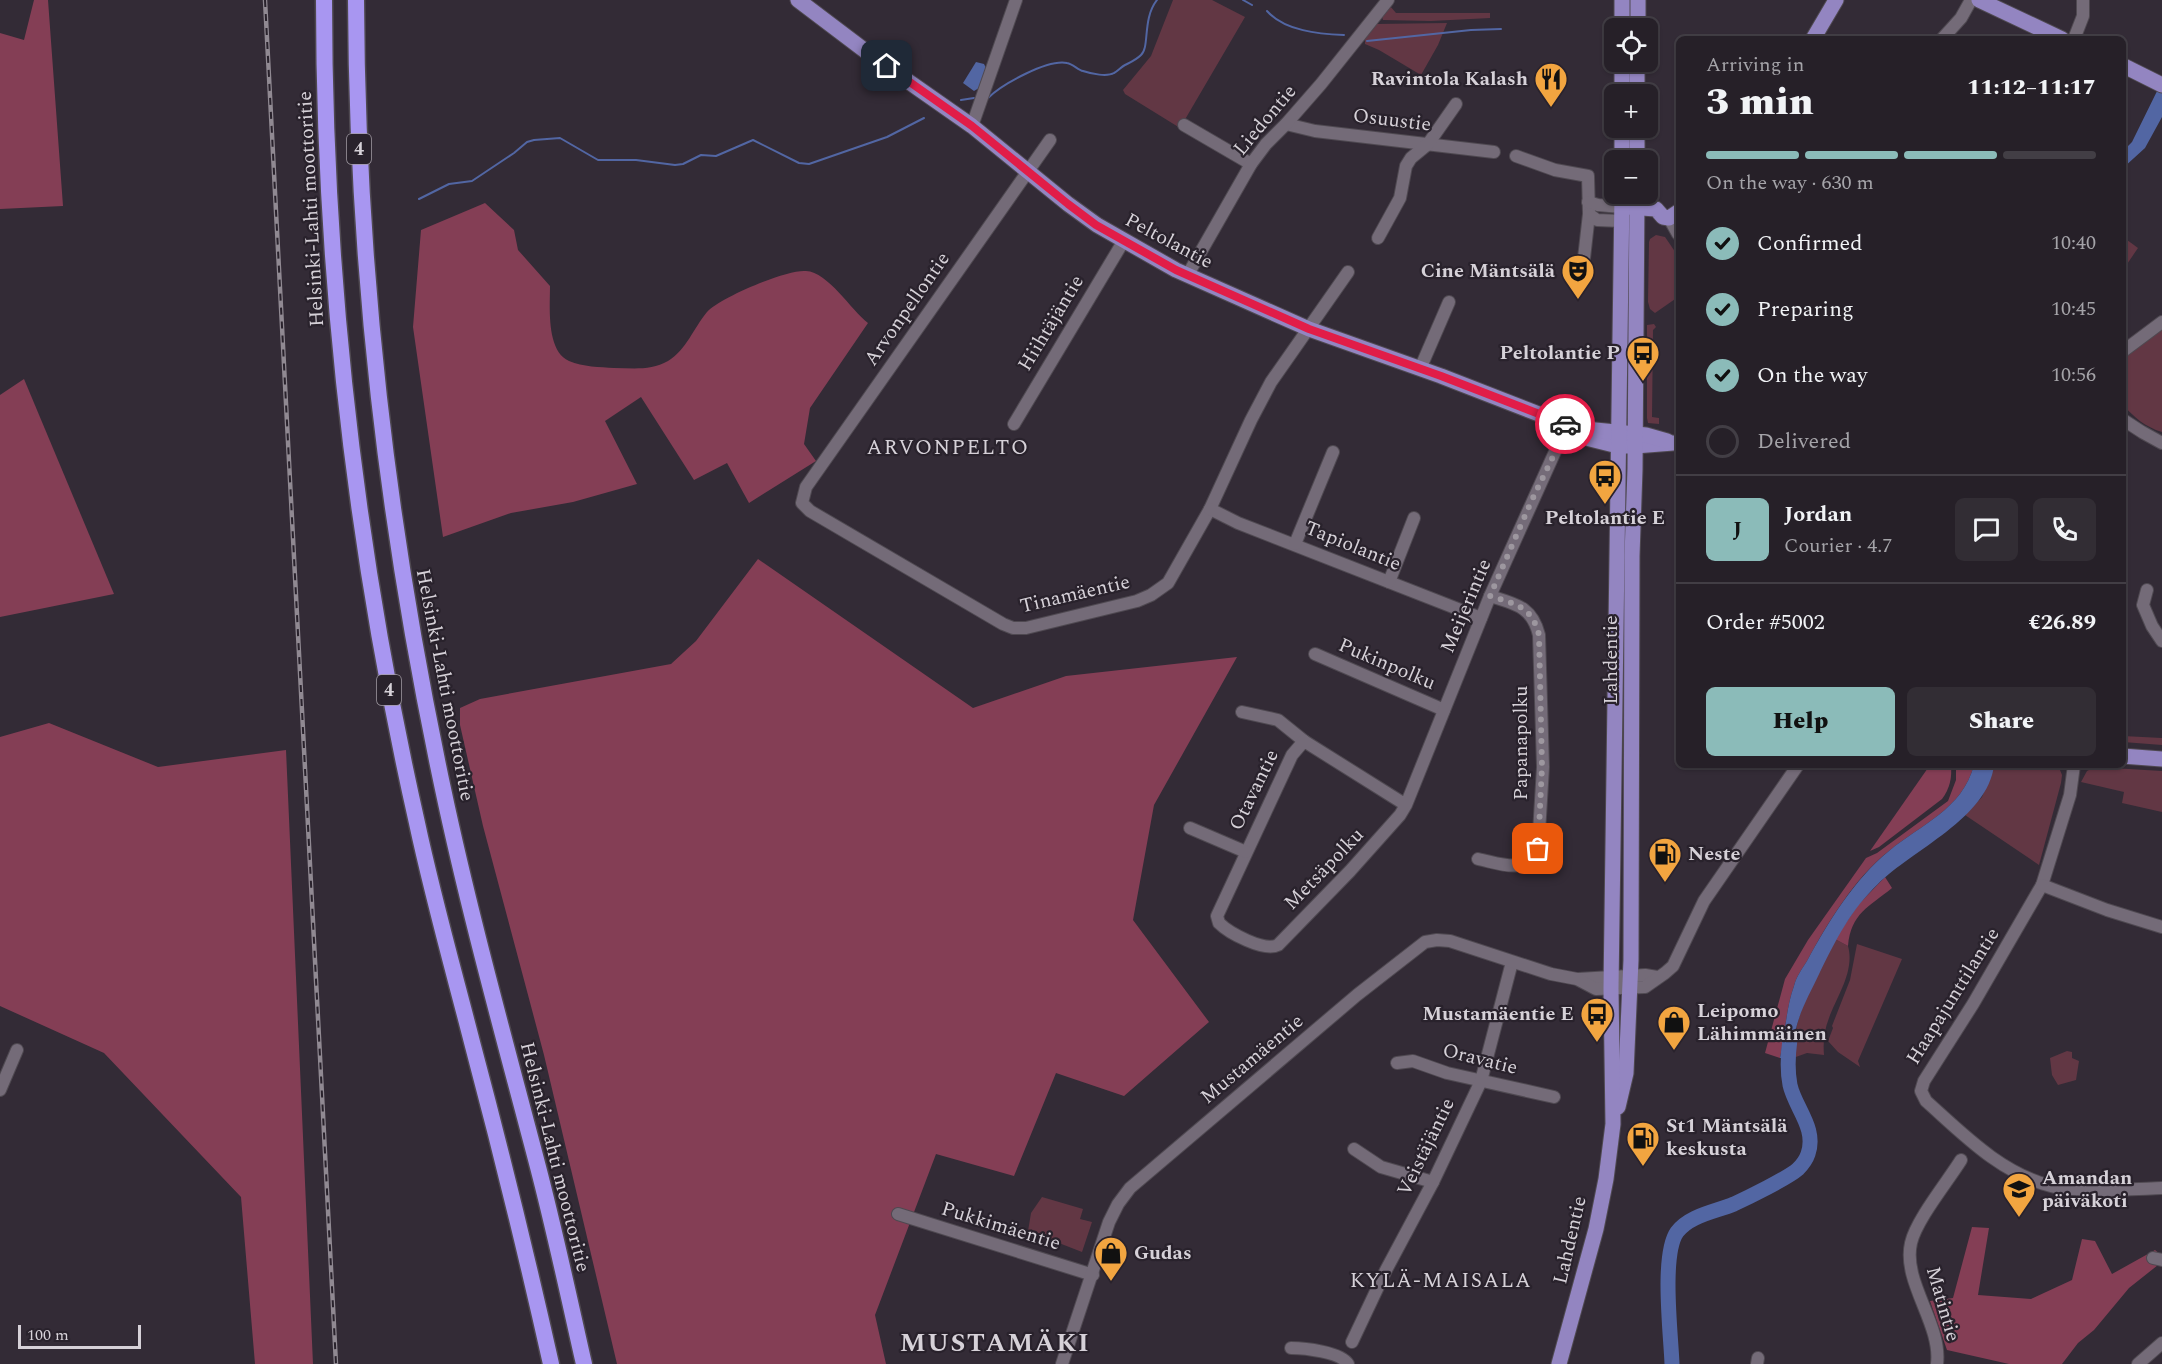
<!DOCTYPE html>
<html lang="en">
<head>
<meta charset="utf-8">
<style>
	body { margin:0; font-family:Spectral,serif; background:#322d34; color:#f1f3f6; height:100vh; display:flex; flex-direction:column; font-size:22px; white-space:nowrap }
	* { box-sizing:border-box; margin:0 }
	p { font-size:20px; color:#a4a3a8 }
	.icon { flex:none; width:33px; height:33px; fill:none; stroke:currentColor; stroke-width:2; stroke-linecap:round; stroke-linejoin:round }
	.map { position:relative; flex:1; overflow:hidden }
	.sheet { position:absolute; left:1676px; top:36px; width:450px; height:732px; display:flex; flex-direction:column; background:#262028; border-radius:9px; box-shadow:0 2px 4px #0004,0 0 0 2px #423e45 }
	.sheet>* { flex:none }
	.fabs { position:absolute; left:1604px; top:18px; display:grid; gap:12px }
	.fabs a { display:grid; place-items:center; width:54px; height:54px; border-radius:9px; background:#262028; box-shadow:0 2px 4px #0004,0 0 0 2px #423e45; font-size:30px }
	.scale { position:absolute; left:18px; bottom:15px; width:123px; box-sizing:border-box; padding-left:6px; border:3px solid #d6d1d8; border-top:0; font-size:16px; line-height:21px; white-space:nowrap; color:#d6d1d8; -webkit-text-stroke:4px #29222c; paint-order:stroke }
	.pin { position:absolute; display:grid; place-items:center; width:51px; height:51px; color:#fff; margin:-26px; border-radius:12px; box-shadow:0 3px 9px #0006 }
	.courier { position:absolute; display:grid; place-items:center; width:60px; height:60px; margin:-30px; border:4px solid #e11d48; border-radius:50%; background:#fff; color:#222; box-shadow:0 2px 8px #0007 }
	.head em { font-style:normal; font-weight:800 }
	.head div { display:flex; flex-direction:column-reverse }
	.head { display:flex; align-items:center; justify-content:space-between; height:102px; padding:0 30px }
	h1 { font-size:39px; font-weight:800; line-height:45px }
	.bar { display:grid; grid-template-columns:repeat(4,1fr); gap:9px 6px; align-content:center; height:72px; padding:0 30px }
	.bar i { height:8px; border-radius:4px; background:#423e45 }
	.bar .active { background:#8bbbb9 }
	.bar p { grid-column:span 4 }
	.line { display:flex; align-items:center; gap:15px; padding:0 30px; border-top:2px solid #423e45 }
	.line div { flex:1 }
	.round { display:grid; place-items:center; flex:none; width:63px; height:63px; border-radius:9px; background:#322d34 }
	ol { padding:0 30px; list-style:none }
	li { display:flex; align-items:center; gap:18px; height:66px }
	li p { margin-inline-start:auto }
	li .icon { padding:6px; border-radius:50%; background:#8bbbb9; color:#111; stroke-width:4 }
	li:last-child { color:#a4a3a8 }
	li i { width:33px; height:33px; border:3px solid #423e45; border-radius:50% }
	.primary-button { display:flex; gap:12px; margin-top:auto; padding:12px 30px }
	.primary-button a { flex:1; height:69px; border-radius:9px; background:#8bbbb9; color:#111; font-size:24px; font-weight:800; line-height:69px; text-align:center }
	.primary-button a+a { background:#322d34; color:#f1f3f6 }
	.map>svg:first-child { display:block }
</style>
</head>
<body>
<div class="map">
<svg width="2162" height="1364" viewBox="0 0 2162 1364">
	<rect width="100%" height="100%" fill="#332b36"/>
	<g fill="#623744">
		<path d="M1173 0H1212L1245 17 1180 128 1125 94 1123 90 1151 56Z"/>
		<path d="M1390 6 1396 13H1490V18L1431 21 1383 20 1382 17Z"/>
		<path d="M1447 23 1438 45 1421 75 1379 50 1365 44V37L1376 24Z"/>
		<path d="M1656 235 1665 237 1678 256V297L1655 313 1650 309 1648 302 1649 242 1650 239Z"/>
		<path d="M2123 237 2138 248 2123 270Z"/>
		<path d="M1654 324 1656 327 1653 330 1652 417 1659 418V424L1648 423 1647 418V325Z"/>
		<path d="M2162 329V432C2145 427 2134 417 2123 405V359Z"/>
		<path d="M2123 736 2162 738V745L2123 742Z"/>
		<path d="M1994 765H2050L2060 770 2062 775 2061 783 2039 865 1965 815 1982 797Z"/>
		<path d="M2095 767 2162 771V812L2122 803 2124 792 2081 782 2087 771Z"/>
		<path d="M1835 939 1848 946C1855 971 1837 996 1829 1018 1824 1031 1823 1042 1824 1055L1807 1053 1793 1058C1792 1014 1817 978 1835 939Z"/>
		<path d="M1857 944 1902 959 1858 1061 1860 1067 1838 1052 1828 1041 1833 1028 1832 1026 1850 980Z"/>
		<path d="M2067 1051 2072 1052V1058L2079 1061 2076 1080 2058 1085 2052 1075 2050 1058Z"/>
		<path d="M1042 1197 1083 1209 1080 1219 1092 1222 1082 1252 1028 1231 1031 1213Z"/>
	</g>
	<g fill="#843e55">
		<path d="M34 0H48L63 206 0 209V33L24 40Z"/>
		<path d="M485 203 514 230 518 250 550 286C550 307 546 351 569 361 583 367 600 367 614 368 632 368 651 371 668 361 687 349 693 329 707 312 719 298 787 269 806 271 828 272 851 310 868 323L810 408 804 444 816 461 749 503 727 463 694 480 641 397 605 421 637 484 573 502 511 513 443 537 413 327 421 230Z"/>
		<path d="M24 379 114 594 0 617V395Z"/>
		<path d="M758 559 973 708 1066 676 1237 657 1154 805 1133 920 1209 1022 1124 1096 1056 1073 1014 1176 936 1154 875 1315 886 1364H617L544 1055 483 826 460 725V708L480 699 671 664 696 641Z"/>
		<path d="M49 723 158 767 286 750 313 1364H255L241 1197 104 1053 0 1006V737Z"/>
		<path d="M1930 765H1951C1952 778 1950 788 1942 799L1879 847 1870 851Z"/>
		<path d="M1956 765H1974C1962 810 1921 824 1889 851 1855 877 1827 924 1807 961 1802 969 1796 977 1794 986 1786 1008 1785 1035 1780 1058L1765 1053 1785 979 1808 940 1866 858 1877 853 1948 801 1956 780Z"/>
		<path d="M1885 877 1892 888C1869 907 1851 913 1848 946L1835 939 1858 905Z"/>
		<path d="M1972 1227 1989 1228 1978 1295 2031 1299 2072 1280 2082 1239 2095 1241 2112 1274 2155 1250 2162 1256V1267L2158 1265 2129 1288 2094 1330 2078 1343 2062 1364H2009L1947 1350 1930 1301 1953 1298Z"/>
	</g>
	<g fill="#5266a3">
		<path d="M976 62 984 64 986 68 979 88 974 91 963 83Z"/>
		<path d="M2162 81V117L2145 148 2123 168V151L2132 142Z"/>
		<path d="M1974 765H1994C1988 818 1912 850 1878 884 1850 911 1837 938 1820 972 1806 1002 1792 1023 1793 1058H1780C1785 1035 1786 1008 1794 986 1796 977 1802 969 1807 961 1827 924 1855 878 1889 851 1921 824 1962 810 1974 765Z"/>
	</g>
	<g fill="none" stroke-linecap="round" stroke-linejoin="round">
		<g stroke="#5266a3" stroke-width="2">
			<path d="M1243 0 1252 5"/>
			<path d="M1267 11C1285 31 1319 34 1344 35"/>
			<path d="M1367 41 1471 30 1501 29"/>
			<path d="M988 98C1002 84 1048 59 1067 63 1073 64 1078 70 1083 71 1092 74 1107 77 1114 73 1118 71 1121 67 1125 65 1131 62 1136 60 1141 55 1150 47 1142 19 1157 0"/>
			<path d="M961 100 974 98"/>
			<path d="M419 199 449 184 472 181 514 153 527 142 534 140 560 138 598 160H636L675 165 683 164 701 155 716 156 753 140 799 163 809 164 887 137 924 118"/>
		</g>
		<path stroke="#5266a3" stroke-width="15" d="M1672 1364C1671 1335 1661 1255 1677 1232 1690 1215 1715 1212 1734 1204 1747 1198 1788 1178 1798 1169 1803 1164 1806 1160 1808 1154 1817 1128 1795 1108 1790 1085 1787 1070 1788 1054 1790 1039"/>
		<defs>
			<g id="minor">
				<path d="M1942 39 1961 18 1971 0"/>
				<path d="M2074 39 2083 16V0"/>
				<path d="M1286 124 1315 131 1494 152"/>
				<path d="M1184 125 1251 164"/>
				<path d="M972 126 1016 0"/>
				<path d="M1050 140 806 487 802 503 810 511 1003 624 1013 628H1026L1137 601 1151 595 1168 583 1210 509 1251 420 1271 382 1348 272"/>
				<path d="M1516 156 1555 170 1588 176 1589 214 1582 276"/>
				<path d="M1588 202 1598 205 1621 207"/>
				<path d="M1589 214 1597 220 1621 221"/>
				<path d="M1669 218 1678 234"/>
				<path d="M1378 238 1400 198 1406 166 1411 158 1428 144 1456 104"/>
				<path d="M1187 276 1251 164 1266 144 1286 124 1321 84 1388 0"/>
				<path d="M2122 352 2162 322"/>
				<path d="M1420 369 1449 302"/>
				<path d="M2122 419 2142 432 2162 443"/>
				<path d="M1014 424 1123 242"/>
				<path d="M1210 509 1238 523 1481 618"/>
				<path d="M1295 544 1333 452"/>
				<path d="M1389 582 1414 518"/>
				<path d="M2147 590 2143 605 2152 626 2162 641"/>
				<path d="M1315 654 1444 710"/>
				<path d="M1242 712 1278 720 1304 741"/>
				<path d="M2074 765 2070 795 2042 885 1973 1004 1924 1081 1921 1091 1926 1101C1963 1134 2000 1173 2051 1186 2078 1193 2133 1189 2162 1188"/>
				<path d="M1406 805 1304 741 1292 755 1217 916 1219 923C1229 933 1264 952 1278 945L1350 871 1400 815 1406 805 1490 596 1567 425"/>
				<path d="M1190 828 1246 852"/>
				<path d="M1478 859C1502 864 1525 875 1538 849L1543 767 1539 635C1532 606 1515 604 1490 596"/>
				<path d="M2042 885 2107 910 2162 927"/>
				<path d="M1578 979 1645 975 1657 977"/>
				<path d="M1397 1063 1413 1061 1447 1073 1554 1097"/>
				<path d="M0 1090 17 1050"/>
				<path d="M1354 1149 1381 1167 1433 1182"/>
				<path d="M898 1214 1093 1275"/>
				<path d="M2153 1258 2162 1260"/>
				<path d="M1352 1342 1386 1270 1433 1182 1481 1081 1512 962"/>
				<path d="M1291 1348C1304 1348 1341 1352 1348 1364"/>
				<path d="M1062 1364 1109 1222 1118 1204 1130 1188 1357 995 1425 942 1437 940 1450 941 1551 974 1577 979 1596 989 1645 987 1665 973 1673 966 1704 901 1798 765"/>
				<path d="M1757 1364 1758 1358"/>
				<path d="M1937 1364C1942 1324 1902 1282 1911 1243 1916 1220 1948 1181 1961 1160"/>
				<path d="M2138 1364 2162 1343"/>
			</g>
			<g id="major">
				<path d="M798 0 872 56 972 126 1068 204 1097 225 1176 270 1309 329 1441 376 1567 425 1590 439 1618 446H1635L1673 443"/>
				<path d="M1979 0 2062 39"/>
				<path d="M1622 28V0"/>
				<path d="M1638 28V0"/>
				<path d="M1813 39 1836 0"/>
				<path d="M1622 62V94"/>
				<path d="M2122 65 2162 85"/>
				<path d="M1637 94V62"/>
				<path d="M1622 128V160"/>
				<path d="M1637 160V128"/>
				<path d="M1627 207 1656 209 1663 217 1669 218 1678 212"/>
				<path d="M1575 428 1646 435 1667 441"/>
				<path d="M2122 756 2162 759"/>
				<path d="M1618 1107 1626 1073 1631 960 1632 556 1635 469 1637 194"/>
				<path d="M1559 1364 1596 1229 1606 1179 1613 1124 1611 989 1622 194"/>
			</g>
			<g id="highway">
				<path d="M324 0C324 276 356 553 417 823 433 898 454 972 473 1046 501 1151 527 1257 551 1364"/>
				<path d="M356 0C357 269 387 526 443 789 470 916 505 1041 538 1167 555 1232 569 1298 584 1364"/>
			</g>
		</defs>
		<use href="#minor" stroke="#4f4951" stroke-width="14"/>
		<use href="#major" stroke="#4f4951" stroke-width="17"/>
		<use href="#highway" stroke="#4f4951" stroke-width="19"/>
		<use href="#minor" stroke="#746b78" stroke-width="12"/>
		<use href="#major" stroke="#9385c1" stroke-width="15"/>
		<use href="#highway" stroke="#a896f1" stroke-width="16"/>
		<defs>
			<path id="rail" d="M265 0 336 1364"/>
		</defs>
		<use href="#rail" stroke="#908992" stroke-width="4.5"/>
		<use href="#rail" stroke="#29222c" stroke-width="2" stroke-dasharray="7" stroke-linecap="butt"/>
	</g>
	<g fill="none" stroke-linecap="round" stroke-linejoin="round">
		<path stroke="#9d979f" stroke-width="6" stroke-dasharray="0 10.8" d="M1538 849 1542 767 1539 635C1532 606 1515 604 1490 596L1531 502 1563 436 1567 425 1565 424"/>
		<path stroke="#e11d48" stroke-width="8" d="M887 66 972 126 1068 204 1096 225 1176 270 1309 329 1441 376 1565 424"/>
	</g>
	<defs>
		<symbol id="restaurant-pin" viewBox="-11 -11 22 30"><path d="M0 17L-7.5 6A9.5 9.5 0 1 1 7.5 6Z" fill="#f2a540" stroke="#29222c"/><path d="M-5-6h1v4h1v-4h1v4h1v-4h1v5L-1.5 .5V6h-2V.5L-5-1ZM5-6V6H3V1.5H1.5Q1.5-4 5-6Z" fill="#111"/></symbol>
		<symbol id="theatre-pin" viewBox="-11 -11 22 30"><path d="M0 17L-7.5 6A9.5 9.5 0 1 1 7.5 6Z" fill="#f2a540" stroke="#29222c"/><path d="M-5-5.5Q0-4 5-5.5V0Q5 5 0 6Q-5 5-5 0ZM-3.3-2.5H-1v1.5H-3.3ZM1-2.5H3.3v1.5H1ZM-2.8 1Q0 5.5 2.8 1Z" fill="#111"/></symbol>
		<symbol id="bus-pin" viewBox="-11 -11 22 30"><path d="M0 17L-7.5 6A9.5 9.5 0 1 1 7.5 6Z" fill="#f2a540" stroke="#29222c"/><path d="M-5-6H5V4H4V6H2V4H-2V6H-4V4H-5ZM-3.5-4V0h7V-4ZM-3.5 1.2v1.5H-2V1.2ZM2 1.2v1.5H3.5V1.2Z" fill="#111"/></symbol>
		<symbol id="fuel-pin" viewBox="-11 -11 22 30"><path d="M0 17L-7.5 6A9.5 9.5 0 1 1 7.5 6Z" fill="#f2a540" stroke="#29222c"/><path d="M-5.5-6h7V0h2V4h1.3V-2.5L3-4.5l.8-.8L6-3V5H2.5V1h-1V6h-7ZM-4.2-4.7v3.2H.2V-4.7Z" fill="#111"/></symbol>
		<symbol id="shop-pin" viewBox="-11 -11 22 30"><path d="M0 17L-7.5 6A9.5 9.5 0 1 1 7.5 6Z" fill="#f2a540" stroke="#29222c"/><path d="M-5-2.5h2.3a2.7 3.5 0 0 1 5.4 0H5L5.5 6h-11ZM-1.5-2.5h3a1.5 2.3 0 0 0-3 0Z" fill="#111"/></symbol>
		<symbol id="school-pin" viewBox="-11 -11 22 30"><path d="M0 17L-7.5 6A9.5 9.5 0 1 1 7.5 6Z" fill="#f2a540" stroke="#29222c"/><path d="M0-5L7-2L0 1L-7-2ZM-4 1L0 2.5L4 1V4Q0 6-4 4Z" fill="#111"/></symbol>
	</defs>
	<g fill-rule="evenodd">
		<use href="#restaurant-pin" x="1532" y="60" width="38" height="52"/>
		<use href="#theatre-pin" x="1559" y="252" width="38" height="52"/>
		<use href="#bus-pin" x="1624" y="334" width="38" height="52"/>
		<use href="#bus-pin" x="1586" y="457" width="38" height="52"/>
		<use href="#fuel-pin" x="1646" y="835" width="38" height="52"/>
		<use href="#bus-pin" x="1578" y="995" width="38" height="52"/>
		<use href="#shop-pin" x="1655" y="1003" width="38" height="52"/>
		<use href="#fuel-pin" x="1624" y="1119" width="38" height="52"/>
		<use href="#school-pin" x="2000" y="1170" width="38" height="52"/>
		<use href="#shop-pin" x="1092" y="1234" width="38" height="52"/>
	</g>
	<g text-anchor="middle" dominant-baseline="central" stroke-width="4.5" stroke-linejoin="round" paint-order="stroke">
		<g fill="#29222c" stroke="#a29ca4" stroke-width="1.5">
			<rect x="347" y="134" width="24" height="30" rx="4.5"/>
			<rect x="377" y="675" width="24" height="30" rx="4.5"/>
		</g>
		<g font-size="18" font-weight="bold" fill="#d6d1d8">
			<text x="359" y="149">4</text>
			<text x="389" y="690">4</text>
		</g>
		<g font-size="20" font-weight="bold" fill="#d6d1d8" stroke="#29222c" text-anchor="start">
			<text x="1528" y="79" text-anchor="end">Ravintola Kalash</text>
			<text x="1555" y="271" text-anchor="end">Cine Mäntsälä</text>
			<text x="1620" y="353" text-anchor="end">Peltolantie P</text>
			<text x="1605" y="518" text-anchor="middle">Peltolantie E</text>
			<text x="1688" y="854">Neste</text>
			<text x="1697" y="1011">Leipomo<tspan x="1697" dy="23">Lähimmäinen</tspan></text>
			<text x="1574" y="1014" text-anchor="end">Mustamäentie E</text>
			<text x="1666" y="1126">St1 Mäntsälä<tspan x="1666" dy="23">keskusta</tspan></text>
			<text x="2042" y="1178">Amandan<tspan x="2042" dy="23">päiväkoti</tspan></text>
			<text x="1134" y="1253">Gudas</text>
		</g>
		<g font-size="20" fill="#d6d1d8" stroke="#29222c">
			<text transform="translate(1265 120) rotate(-50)">Liedontie</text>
			<text transform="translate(1392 120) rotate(7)">Osuustie</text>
			<text transform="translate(311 209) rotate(-93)">Helsinki-Lahti moottoritie</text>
			<text transform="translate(1169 241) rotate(28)">Peltolantie</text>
			<text transform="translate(907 309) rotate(-55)">Arvonpellontie</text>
			<text transform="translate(1051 323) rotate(-59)">Hiihtäjäntie</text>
			<text transform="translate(1353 546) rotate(22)">Tapiolantie</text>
			<text transform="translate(1075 594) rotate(-13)">Tinamäentie</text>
			<text transform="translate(1466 606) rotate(-67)">Meijerintie</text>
			<text transform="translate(1611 660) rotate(-90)">Lahdentie</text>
			<text transform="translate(1387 664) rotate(23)">Pukinpolku</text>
			<text transform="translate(445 685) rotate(79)">Helsinki-Lahti moottoritie</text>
			<text transform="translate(1521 743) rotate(-90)">Papanapolku</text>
			<text transform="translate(1254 790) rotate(-64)">Otavantie</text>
			<text transform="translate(1324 869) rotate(-46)">Metsäpolku</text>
			<text transform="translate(1953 996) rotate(-58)">Haapajunttilantie</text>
			<text transform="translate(1252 1059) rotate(-40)">Mustamäentie</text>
			<text transform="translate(1480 1059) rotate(14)">Oravatie</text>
			<text transform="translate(1426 1147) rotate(-64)">Veistäjäntie</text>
			<text transform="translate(555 1157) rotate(76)">Helsinki-Lahti moottoritie</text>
			<text transform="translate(1001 1226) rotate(17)">Pukkimäentie</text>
			<text transform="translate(1570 1240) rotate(-77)">Lahdentie</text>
			<text transform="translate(1943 1304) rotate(74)">Matintie</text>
		</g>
		<g font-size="21" letter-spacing="1.5" fill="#d6d1d8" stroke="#29222c">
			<text x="948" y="448">ARVONPELTO</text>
			<text x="1441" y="1281">KYLÄ-MAISALA</text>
		</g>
		<g font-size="26" font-weight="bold" letter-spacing="1.5" fill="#d6d1d8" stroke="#29222c">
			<text x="995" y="1343">MUSTAMÄKI</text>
		</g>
	</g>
</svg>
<div class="fabs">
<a><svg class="icon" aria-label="locate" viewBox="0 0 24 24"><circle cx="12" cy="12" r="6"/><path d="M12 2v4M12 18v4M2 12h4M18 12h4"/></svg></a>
<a>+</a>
<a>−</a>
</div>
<div class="scale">100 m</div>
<div class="pin" style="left:1538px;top:849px;background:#ea580c"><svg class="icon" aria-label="bag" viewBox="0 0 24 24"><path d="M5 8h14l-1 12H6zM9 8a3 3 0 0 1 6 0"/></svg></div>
<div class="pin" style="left:887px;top:66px;background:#1f2937"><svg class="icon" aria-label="home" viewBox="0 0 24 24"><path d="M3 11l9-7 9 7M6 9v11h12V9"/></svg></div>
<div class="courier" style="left:1565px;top:424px"><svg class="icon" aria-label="car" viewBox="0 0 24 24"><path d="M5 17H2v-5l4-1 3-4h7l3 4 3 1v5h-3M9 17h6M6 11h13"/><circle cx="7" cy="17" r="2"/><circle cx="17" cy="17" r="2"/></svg></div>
<section class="sheet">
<div class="head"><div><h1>3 min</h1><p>Arriving in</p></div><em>11:12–11:17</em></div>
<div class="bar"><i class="active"></i><i class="active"></i><i class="active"></i><i></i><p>On the way · 630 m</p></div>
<ol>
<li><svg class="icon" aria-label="check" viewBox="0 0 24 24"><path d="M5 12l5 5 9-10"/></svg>Confirmed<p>10:40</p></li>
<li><svg class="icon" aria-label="check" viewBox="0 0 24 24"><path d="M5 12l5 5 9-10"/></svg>Preparing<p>10:45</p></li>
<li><svg class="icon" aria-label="check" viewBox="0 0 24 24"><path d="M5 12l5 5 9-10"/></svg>On the way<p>10:56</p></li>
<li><i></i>Delivered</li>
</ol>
<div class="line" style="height:108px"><b class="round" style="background:#8bbbb9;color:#111">J</b><div><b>Jordan</b><p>Courier · 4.7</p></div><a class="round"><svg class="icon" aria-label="chat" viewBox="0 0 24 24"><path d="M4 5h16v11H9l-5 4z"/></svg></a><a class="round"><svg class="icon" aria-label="phone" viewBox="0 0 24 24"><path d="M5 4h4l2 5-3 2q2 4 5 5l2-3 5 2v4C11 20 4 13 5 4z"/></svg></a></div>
<div class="line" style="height:78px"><div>Order #5002</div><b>€26.89</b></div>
<div class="primary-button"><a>Help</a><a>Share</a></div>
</section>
</div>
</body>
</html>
